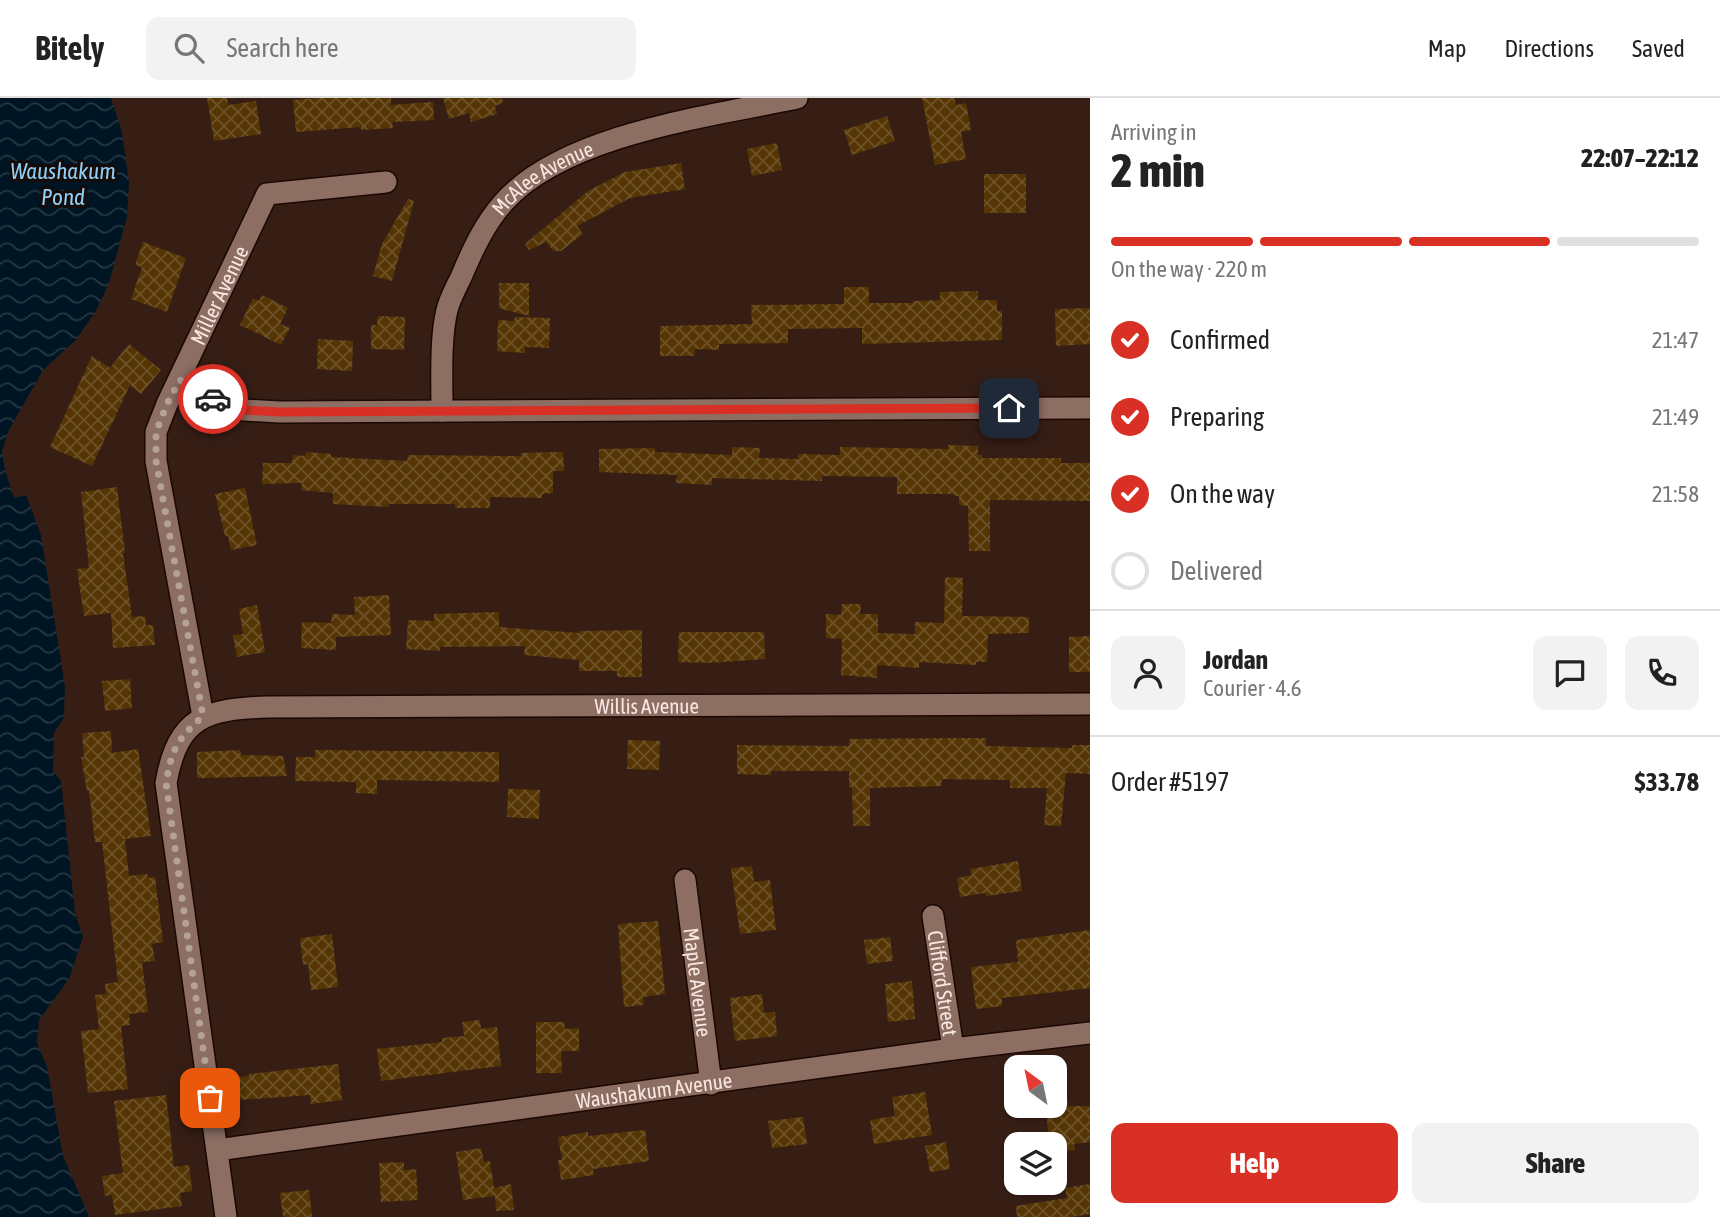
<!DOCTYPE html>
<html lang="en">
<head>
<meta charset="utf-8">
<style>
	body { margin:0; font-family:"Asap Condensed",sans-serif; background:#f2f2f2; color:#222; height:100vh; display:flex; flex-direction:column; font-size:26px; white-space:nowrap }
	* { box-sizing:border-box; margin:0 }
	p { font-size:23px; color:#767676 }
	.icon { flex:none; width:38px; height:38px; fill:none; stroke:currentColor; stroke-width:2; stroke-linecap:round; stroke-linejoin:round }
	.map { position:relative; flex:1; overflow:hidden }
	.details { display:flex; flex-direction:column; background:#fff; width:630px }
	.details>* { flex:none }
	.needle { width:46px; rotate:327deg }
	.buttons { position:absolute; left:1004px; top:957px; display:grid; gap:14px }
	.buttons a { display:grid; place-items:center; width:63px; height:63px; border-radius:14px; background:#fff; box-shadow:0 2px 5px #0004; font-size:35px }
	.pin { position:absolute; display:grid; place-items:center; width:60px; height:60px; color:#fff; margin:-30px; border-radius:14px; box-shadow:0 4px 10px #0006 }
	.courier { position:absolute; display:grid; place-items:center; width:70px; height:70px; margin:-35px; border:5px solid #d93025; border-radius:50%; background:#fff; color:#222; box-shadow:0 2px 9px #0007 }
	.head em { font-style:normal; font-weight:800 }
	.head div { display:flex; flex-direction:column-reverse }
	.head { display:flex; align-items:center; justify-content:space-between; height:119px; padding:0 21px }
	h1 { font-size:46px; font-weight:800; line-height:52px }
	.bar { display:grid; grid-template-columns:repeat(4,1fr); gap:10px 7px; align-content:center; height:84px; padding:0 21px }
	.bar i { height:9px; border-radius:5px; background:#e0e0e0 }
	.bar .on { background:#d93025 }
	.bar p { grid-column:span 4 }
	.line { display:flex; align-items:center; gap:18px; padding:0 21px; border-top:2px solid #e0e0e0 }
	.line div { flex:1 }
	.round { display:grid; place-items:center; flex:none; width:74px; height:74px; border-radius:14px; background:#f2f2f2 }
	ol { padding:0 21px; list-style:none }
	li { display:flex; align-items:center; gap:21px; height:77px }
	li p { margin-inline-start:auto }
	li .icon { padding:7px; border-radius:50%; background:#d93025; color:#fff; stroke-width:4 }
	li:last-child { color:#767676 }
	li i { width:38px; height:38px; border:4px solid #e0e0e0; border-radius:50% }
	.button { display:flex; gap:14px; margin-top:auto; padding:14px 21px }
	.button a { flex:1; height:80px; border-radius:14px; background:#d93025; color:#fff; font-size:28px; font-weight:800; line-height:80px; text-align:center }
	.button a+a { background:#f2f2f2; color:#222 }
	header { display:flex; align-items:center; gap:42px; box-sizing:border-box; height:98px; padding:0 35px; background:#fff; border-bottom:2px solid #e0e0e0 }
	header strong { font-size:33px }
	nav { display:flex; gap:38px; margin-inline-start:auto; font-size:24px }
	.search { width:490px; height:63px; background:#f2f2f2; display:flex; align-items:center; gap:18px; box-sizing:border-box; padding:0 24px; border-radius:14px; color:#767676; font-size:26px }
	main { display:flex; flex:1; min-height:0 }
	.map>svg:first-child { display:block }
</style>
</head>
<body>
<header>
<strong>Bitely</strong>
<div class="search"><svg class="icon" aria-label="search" viewBox="0 0 24 24"><circle cx="10" cy="10" r="6"/><path d="M15 15l6 6"/></svg>Search here</div>
<nav><a>Map</a><a>Directions</a><a>Saved</a></nav>
</header>
<main>
<div class="map">
<svg width="1090" height="1119" viewBox="0 0 1090 1119">
	<defs>
		<pattern id="water-waves" width="16" height="10" patternUnits="userSpaceOnUse" patternTransform="scale(1.75)"><rect width="16" height="10" fill="#001523"/><path d="M0 5q4-4 8 0t8 0" fill="none" stroke="#263743"/></pattern>
		<pattern id="building-cross-hatch" width="8" height="8" patternUnits="userSpaceOnUse" patternTransform="scale(1.75)"><rect width="8" height="8" fill="#553503"/><path d="M0 0l8 8M0 8l8-8" fill="none" stroke="#6e5227"/></pattern>
	</defs>
	<rect width="100%" height="100%" fill="#361e15"/>
	<path fill="url(#water-waves)" d="M0 0H111L122 34 129 85 127 119 109 185 96 213 75 243 43 272 8 334 2 353 5 372 14 400 26 397 41 437 65 589 64 619 54 635 53 673 61 683 75 815 83 839 69 881 39 922 37 945 47 969 63 1058 89 1119H0Z"/>
	<g fill="url(#building-cross-hatch)">
		<path d="M207 0H227L228 7 256 3 261 36 214 43Z"/>
		<path d="M316 0H391V7L433 4 434 22 392 24 393 30 361 32V29L296 34 293 2Z"/>
		<path d="M443 0H502L503 5 495 8 497 16 471 24 469 15 449 21Z"/>
		<path d="M922 0H954L956 7 966 5 971 32 961 34 966 61 935 67Z"/>
		<path d="M887 18 895 43 852 57 844 32Z"/>
		<path d="M777 45 782 72 752 78 747 51Z"/>
		<path d="M681 65 685 91 630 100 577 128 583 136 561 153H554L546 144 529 152 525 146 588 93 625 74Z"/>
		<rect x="984" y="76" width="42" height="39"/>
		<path d="M408 101 414 103 392 183 373 178 382 146Z"/>
		<path d="M143 144 186 160 167 214 131 201 142 169 135 167Z"/>
		<path d="M499 185H529V218L499 210Z"/>
		<path d="M844 189H869V205H913V203L940 202V194L978 193V202H997V213H1002V242L862 246V230L788 231V245L719 246V252L695 251 694 258H660V228L752 226 751 207 844 206Z"/>
		<path d="M262 197 288 210 280 226 290 230 281 247 240 227 253 200 259 203Z"/>
		<path d="M1090 210V246L1056 248 1055 211Z"/>
		<path d="M378 218 405 219 404 252 371 251V227H377Z"/>
		<path d="M515 219 550 220 549 250 525 249V255L497 253 498 222 514 223Z"/>
		<path d="M318 241 353 243 352 273 317 271Z"/>
		<path d="M129 246 161 272 141 296 130 287 92 368 50 349 92 258 110 270Z"/>
		<path d="M948 347 978 348V357H982V360H1061V365H1090V403L990 402V453H969L968 408 959 407V398H954V396H897V379L822 378V383L712 380V387L676 385 677 377 599 374V351L655 350V354L732 357V349L760 350 759 360 798 361V356L840 357V349L948 351Z"/>
		<path d="M306 354 331 356V359L407 363 408 357 521 358V355L563 354 564 373H553V395L542 396V400L490 399V410H455V406H389L388 409 333 406V395L301 392 302 385 262 386 263 365H292L293 357 305 358Z"/>
		<path d="M117 389 125 455H123L132 519 145 518 146 527H153L155 547 113 550 111 515 84 518 77 471 89 470 81 394Z"/>
		<path d="M245 390 257 447 231 452 228 438H225L215 396Z"/>
		<path d="M945 479 963 480 962 518 1029 519V535L988 536 987 564H976V567L919 564V570L877 567V580L841 577 842 541 826 540V516L841 517 842 506H861L860 516H878V535L915 536V524L944 525Z"/>
		<path d="M389 497 391 537 336 539V552L301 550 302 524 331 525 332 516 355 517 354 499Z"/>
		<path d="M257 507 265 554 237 559 233 537 243 536 239 511Z"/>
		<path d="M499 514V529L579 535V533L642 532V579H617V573H579V562L524 557 525 548 440 549V553L406 551 408 522 434 523V516Z"/>
		<path d="M679 534H764L765 561 710 565 678 564Z"/>
		<path d="M1090 538V574H1069V539Z"/>
		<path d="M130 581 132 610 105 613 102 583Z"/>
		<path d="M111 633 112 655 138 651 151 738 125 741 129 778 147 776 148 780 155 779 163 844 152 846 155 863 142 864 148 914 129 916 130 927 121 928 128 991 88 995 81 933 99 931 95 897 106 896 105 886 118 884 102 744H95L89 693H87L81 659H84L82 635Z"/>
		<path d="M957 640H986V648L1072 650V647H1090V676L1066 675 1061 728 1044 727 1047 690H1010V682L942 681 941 688 870 690V728H853L852 689H849V673H771V677L737 676V647L849 648V641Z"/>
		<path d="M628 642 660 643 659 672 627 671Z"/>
		<path d="M240 652 241 657 283 658 287 678 197 680V654Z"/>
		<path d="M315 652 499 654V684L377 682V696L356 695V684L295 683 296 659H315Z"/>
		<path d="M508 691 540 692 539 721 507 719Z"/>
		<path d="M1018 763 1022 793 986 798 985 795 960 799 957 780 972 777 970 771Z"/>
		<path d="M752 768 754 784 770 782 776 832 740 836 731 770Z"/>
		<path d="M658 823 665 896 643 899 644 907 624 909 618 826Z"/>
		<path d="M1090 832V890L1002 900V908L976 911 971 869 1018 864 1016 842Z"/>
		<path d="M332 836 338 889 311 892 308 866 303 867 300 840Z"/>
		<path d="M890 839 893 863 867 866 864 842Z"/>
		<path d="M912 883 915 921 888 924 885 886Z"/>
		<path d="M762 896 764 915 775 914 777 938 735 943 730 900Z"/>
		<path d="M480 922 481 931 497 929 501 968 381 983 377 951 442 944V940L464 938 462 924Z"/>
		<path d="M536 924H564L565 931 579 930V953H561L562 975H536Z"/>
		<path d="M338 966 342 1002 311 1006 310 997 240 1002 238 979 249 978V976Z"/>
		<path d="M925 994 932 1037 874 1046 870 1022 895 1018 892 999Z"/>
		<path d="M166 997 174 1069 189 1067 192 1093 180 1095 182 1108 115 1117 112 1097 105 1098 102 1078 123 1075 114 1003Z"/>
		<path d="M1067 997 1068 1008H1090V1044L1074 1046 1075 1052 1055 1054V1046H1050L1045 1008H1055V998Z"/>
		<path d="M803 1019 807 1046 772 1050 768 1023Z"/>
		<path d="M645 1032 649 1063 593 1071 594 1077 561 1082 558 1062H562L558 1039 588 1034V1038Z"/>
		<path d="M946 1044 950 1071 930 1074 925 1048Z"/>
		<path d="M481 1050 484 1064 490 1063 494 1090 511 1086 514 1112 496 1113 495 1098 463 1102 456 1054Z"/>
		<path d="M404 1064V1072L416 1071 418 1102 381 1104 379 1065Z"/>
		<path d="M1090 1086V1116L1071 1119H1017L1016 1108 1067 1100 1065 1090Z"/>
		<path d="M309 1092 312 1119H283L280 1095Z"/>
	</g>
	<g fill="none" stroke-linecap="round" stroke-linejoin="round">
		<defs>
			<g id="street">
				<path d="M180 282 213 301 244 312 279 314 1090 310"/>
				<path id="s1" d="M442 313C442 283 440 240 447 212 450 200 457 188 462 177 473 151 485 125 504 104 565 36 712 18 797 0"/>
				<path id="s2" d="M203 618 156 363V334L167 306 267 96 386 84"/>
				<path id="s3" d="M685 782 711 986"/>
				<path id="s4" d="M933 818 953 951"/>
				<path id="s5" d="M217 1052 953 951 1090 935"/>
				<path id="s6" d="M226 1119 166 685C178 618 206 611 268 609L1090 606"/>
			</g>
		</defs>
		<use href="#street" stroke="#1d0702" stroke-width="24"/>
		<use href="#street" stroke="#8c6e63" stroke-width="21"/>
	</g>
	<g fill="none" stroke-linecap="round" stroke-linejoin="round">
		<path stroke="#b4a19a" stroke-width="7" stroke-dasharray="0 12.6" d="M210 1000 166 685C172 650 177 642 203 618L156 363V334L167 306 180 282 213 301"/>
		<path stroke="#d93025" stroke-width="9" d="M213 301 244 312 279 314 1009 310"/>
	</g>
	<g text-anchor="middle" dominant-baseline="central" stroke-width="6" stroke-linejoin="round" paint-order="stroke">
		<g font-size="21" fill="#f8e7e1" stroke="#160b08">
			<text stroke="none"><textPath href="#s1" startOffset="270">McAlee Avenue</textPath></text>
			<text stroke="none"><textPath href="#s2" startOffset="439">Miller Avenue</textPath></text>
			<text stroke="none"><textPath href="#s6" startOffset="961">Willis Avenue</textPath></text>
			<text stroke="none"><textPath href="#s3" startOffset="103">Maple Avenue</textPath></text>
			<text stroke="none"><textPath href="#s4" startOffset="68">Clifford Street</textPath></text>
			<text stroke="none"><textPath href="#s5" startOffset="441">Waushakum Avenue</textPath></text>
		</g>
		<g font-size="23" font-style="italic" fill="#8ed0f5" stroke="#160b08">
			<text x="63" y="73">Waushakum<tspan x="63" dy="26">Pond</tspan></text>
		</g>
	</g>
</svg>
<div class="buttons">
<a><svg class="needle" viewBox="-14 -14 28 28"><path d="M0-13l5 13h-10z" fill="#e53935"/><path d="M0 13l5-13h-10z" fill="#767676"/></svg></a>
<a><svg class="icon" aria-label="layers" viewBox="0 0 24 24"><path d="M12 4l9 5-9 5-9-5zM3 14l9 5 9-5"/></svg></a>
</div>
<div class="pin" style="left:210px;top:1000px;background:#ea580c"><svg class="icon" aria-label="bag" viewBox="0 0 24 24"><path d="M5 8h14l-1 12H6zM9 8a3 3 0 0 1 6 0"/></svg></div>
<div class="pin" style="left:1009px;top:310px;background:#1f2937"><svg class="icon" aria-label="home" viewBox="0 0 24 24"><path d="M3 11l9-7 9 7M6 9v11h12V9"/></svg></div>
<div class="courier" style="left:213px;top:301px"><svg class="icon" aria-label="car" viewBox="0 0 24 24"><path d="M5 17H2v-5l4-1 3-4h7l3 4 3 1v5h-3M9 17h6M6 11h13"/><circle cx="7" cy="17" r="2"/><circle cx="17" cy="17" r="2"/></svg></div>
</div>
<section class="details">
<div class="head"><div><h1>2 min</h1><p>Arriving in</p></div><em>22:07–22:12</em></div>
<div class="bar"><i class="on"></i><i class="on"></i><i class="on"></i><i></i><p>On the way · 220 m</p></div>
<ol>
<li><svg class="icon" aria-label="check" viewBox="0 0 24 24"><path d="M5 12l5 5 9-10"/></svg>Confirmed<p>21:47</p></li>
<li><svg class="icon" aria-label="check" viewBox="0 0 24 24"><path d="M5 12l5 5 9-10"/></svg>Preparing<p>21:49</p></li>
<li><svg class="icon" aria-label="check" viewBox="0 0 24 24"><path d="M5 12l5 5 9-10"/></svg>On the way<p>21:58</p></li>
<li><i></i>Delivered</li>
</ol>
<div class="line" style="height:126px"><a class="round"><svg class="icon" aria-label="person" viewBox="0 0 24 24"><circle cx="12" cy="8" r="4"/><path d="M4 21q1-7 8-7t8 7"/></svg></a><div><b>Jordan</b><p>Courier · 4.6</p></div><a class="round"><svg class="icon" aria-label="chat" viewBox="0 0 24 24"><path d="M4 5h16v11H9l-5 4z"/></svg></a><a class="round"><svg class="icon" aria-label="phone" viewBox="0 0 24 24"><path d="M5 4h4l2 5-3 2q2 4 5 5l2-3 5 2v4C11 20 4 13 5 4z"/></svg></a></div>
<div class="line" style="height:91px"><div>Order #5197</div><b>$33.78</b></div>
<div class="button"><a>Help</a><a>Share</a></div>
</section>
</main>
</body>
</html>
